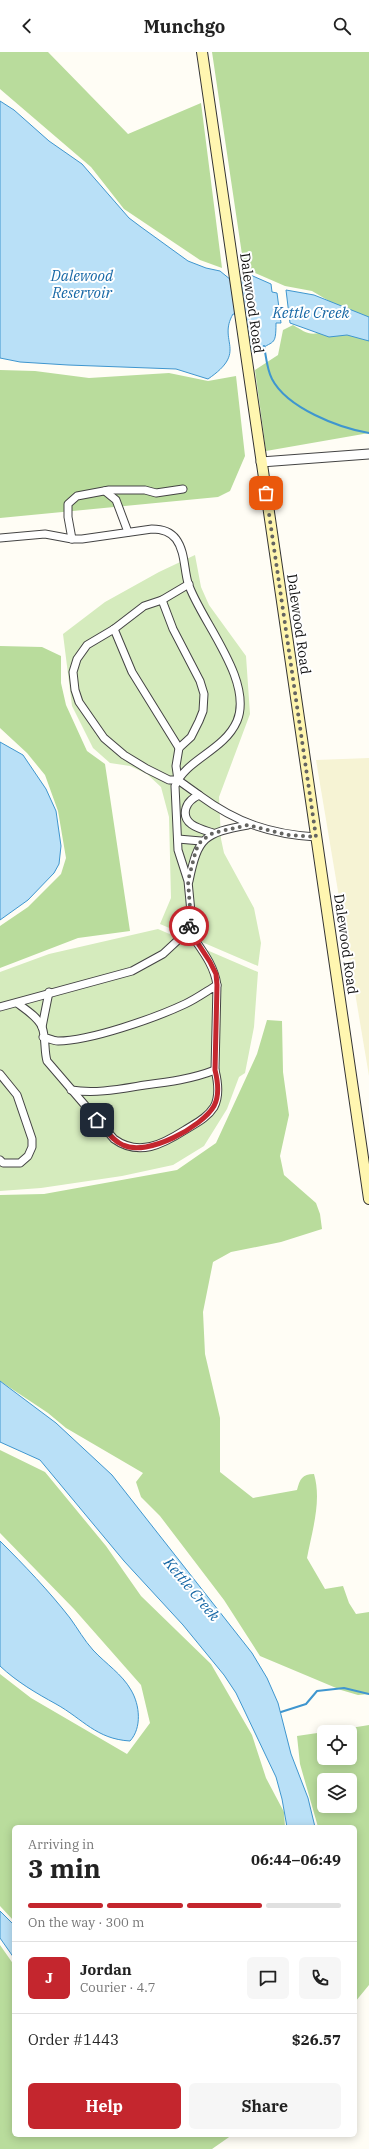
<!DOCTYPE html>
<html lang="en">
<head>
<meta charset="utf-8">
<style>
	body { margin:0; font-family:"IBM Plex Serif",serif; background:#f6f6f6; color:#222; height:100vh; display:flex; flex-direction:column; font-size:15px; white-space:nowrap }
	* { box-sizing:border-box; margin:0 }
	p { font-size:13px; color:#767676 }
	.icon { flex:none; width:22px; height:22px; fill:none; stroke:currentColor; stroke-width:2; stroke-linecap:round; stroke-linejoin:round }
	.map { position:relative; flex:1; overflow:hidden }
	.sheet { position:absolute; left:12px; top:1773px; width:345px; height:312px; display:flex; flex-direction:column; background:#fff; border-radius:6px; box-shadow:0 2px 10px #0003 }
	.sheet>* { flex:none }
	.controls { position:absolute; left:317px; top:1673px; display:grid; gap:8px }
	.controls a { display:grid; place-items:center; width:40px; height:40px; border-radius:6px; background:#fff; box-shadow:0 2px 10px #0003; font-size:20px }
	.pin { position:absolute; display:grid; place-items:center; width:34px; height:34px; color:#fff; margin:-17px; border-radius:8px; box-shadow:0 2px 6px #0006 }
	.courier { position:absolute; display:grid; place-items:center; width:40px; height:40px; margin:-20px; border:3px solid #c4262e; border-radius:50%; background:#fff; color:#222; box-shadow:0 1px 5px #0007 }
	.headline em { font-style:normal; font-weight:800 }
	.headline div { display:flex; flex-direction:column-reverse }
	.headline { display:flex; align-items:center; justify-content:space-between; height:68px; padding:0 16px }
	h1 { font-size:26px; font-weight:800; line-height:30px }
	.bar { display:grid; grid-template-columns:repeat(4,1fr); gap:6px 4px; align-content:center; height:48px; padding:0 16px }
	.bar i { height:5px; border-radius:3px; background:#e0e0e0 }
	.bar .active { background:#c4262e }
	.bar p { grid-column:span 4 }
	.line { display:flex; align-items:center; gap:10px; padding:0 16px; border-top:1px solid #e0e0e0 }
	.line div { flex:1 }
	.round { display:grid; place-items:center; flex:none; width:42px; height:42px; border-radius:6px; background:#f6f6f6 }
	.button { display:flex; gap:8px; margin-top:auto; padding:8px 16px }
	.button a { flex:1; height:46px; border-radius:6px; background:#c4262e; color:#fff; font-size:16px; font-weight:800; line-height:46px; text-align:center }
	.button a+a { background:#f6f6f6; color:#222 }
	header { display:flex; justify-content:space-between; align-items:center; height:52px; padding:0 16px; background:#fff; font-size:18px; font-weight:800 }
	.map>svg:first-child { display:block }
</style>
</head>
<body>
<header><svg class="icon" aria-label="back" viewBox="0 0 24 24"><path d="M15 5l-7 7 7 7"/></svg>Munchgo<svg class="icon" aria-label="search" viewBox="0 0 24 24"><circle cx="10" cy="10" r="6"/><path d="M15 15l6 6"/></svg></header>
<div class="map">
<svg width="369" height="2097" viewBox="0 0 369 2097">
	<rect width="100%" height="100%" fill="#fffdf5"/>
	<path fill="#f6f3d4" d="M369 706V1024L316 708Z"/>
	<g fill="#d5ebbd">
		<path d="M195 503 201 535 209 553 246 604 250 662 219 745 221 787 224 801 254 856 261 891 258 914 160 872 171 846 169 765 161 735 147 722 130 714 110 711 93 696 72 654 63 582 105 550 159 520Z"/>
		<path d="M158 877 258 920 254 975 245 1021 239 1025 227 1057 204 1094 173 1113 122 1124 41 1136 0 1139V920L49 902Z"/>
	</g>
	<g fill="#b9dc9c" fill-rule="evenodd">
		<path d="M0 0H48L128 82 201 51 222 216 200 208 124 157 91 115 0 37Z"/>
		<path d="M212 0H369V381L266 399 255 318 278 303 283 278 293 273C305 280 312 286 324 278L329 249 312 239 285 234 244 216Z"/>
		<path d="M0 318 35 319 89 326 169 321 208 329 236 324 245 404 230 439 218 445 0 466Z"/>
		<path d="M0 594 42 595 61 604V631L66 653 87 699 105 712 130 879 78 886 0 916V874L28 855 61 822 66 806 58 759 45 723 27 701 0 676Z"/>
		<path d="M267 968 282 969 283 1020 289 1063 280 1104 284 1123 316 1151 320 1162 322 1177 281 1190 231 1200 213 1210 203 1260 205 1302 220 1366V1420L253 1446 297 1438C300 1427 302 1422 314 1422 322 1449 312 1479 307 1506L325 1537 343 1534 349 1551 356 1562 369 1560V1642L358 1643 341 1638 260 1604 224 1548 160 1464 141 1445 136 1430 143 1421 66 1376 48 1361 0 1329V1143L44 1142 177 1118 216 1091 257 1002Z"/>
		<path d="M0 1398 45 1420 106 1494 141 1544 211 1612 252 1683 266 1726 284 1760 285 1775H14V1869L0 1854V1622L31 1646 127 1702 150 1671 141 1633 74 1557 0 1481Z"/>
		<path d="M369 1673V1933L355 1950V1775H318L300 1712 297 1684 324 1680V1706H350V1680H326ZM324 1728H350V1754H324Z"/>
		<path d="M0 1893 14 1913V2083H232L212 2097H0Z"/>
	</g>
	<g fill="#b9e0f7" stroke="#3f96cf">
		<path d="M0 49 14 58 49 89 82 112 129 166 141 175 188 209 206 216 220 219 231 228 238 230 246 221 271 232 272 240 277 241 281 271H276C276 296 273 287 257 300L251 299 246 287 241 263 233 262C217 290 249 299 208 327L176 317 68 313 20 310 0 306Z"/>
		<path d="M286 238 314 243 369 265V289L347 283 329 285 290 271Z"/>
		<path d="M0 690 23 703 46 737 56 759 61 794 59 812 54 821 28 848 0 868Z"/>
		<path d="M0 1329 56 1371 112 1423 252 1601 267 1626 278 1651 291 1702 308 1746 315 1775H287L282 1747 276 1725 236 1641 224 1623 183 1573 124 1509 40 1408 0 1390Z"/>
		<path d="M0 1489C24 1513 49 1539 70 1566 78 1577 84 1588 93 1598 106 1612 122 1622 131 1638 140 1653 142 1676 130 1689 96 1687 83 1667 56 1652 36 1641 17 1630 0 1614Z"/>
		<path d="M0 1859 14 1873V1906L0 1886Z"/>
	</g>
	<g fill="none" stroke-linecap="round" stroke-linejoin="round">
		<g stroke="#3f96cf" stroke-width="2">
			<path d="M278 258H289"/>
			<path d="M264 294C266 304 267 318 272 327 287 356 339 376 369 381"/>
			<path d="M281 1660 306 1652 317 1639 344 1636 369 1642"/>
		</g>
		<defs>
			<g id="minor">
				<path d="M105 439 116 448 128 480"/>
				<path d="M0 486 45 482 72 487H82L152 477C162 477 170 479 176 487 185 499 184 517 188 531 200 568 254 628 237 669 224 699 186 707 175 734L178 798 188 829 191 860V869L177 889 163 902 132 919 0 955"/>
				<path d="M72 487 68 465V452L77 444 109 438H145L156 441 183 437"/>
				<path d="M189 532 162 548 144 554 114 577 87 593 77 607 73 620 75 638 79 650 104 686 124 703 147 717 169 728H178L199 743"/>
				<path d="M162 548 173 577 200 629 204 642 203 659 199 669 191 685 179 696 176 714 178 728"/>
				<path d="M114 577 132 620 179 696"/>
				<path d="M213 781C201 777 181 773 186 756 188 749 193 746 199 743 237 771 270 782 316 785"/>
				<path d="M178 787 201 789"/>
				<path d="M189 829C198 785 204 781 248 773"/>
				<path d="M187 876C199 895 214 911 217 933"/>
				<path d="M17 951C25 957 38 965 42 975 46 985 44 999 47 1009L114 1087C139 1105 163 1092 185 1078 196 1071 207 1066 214 1055 220 1044 218 1030 215 1018L217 933C207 939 196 947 185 952 155 966 90 989 58 989 53 989 48 986 43 985"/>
				<path d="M42 975 49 940"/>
				<path d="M0 1022 17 1043 32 1087V1095L28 1104 20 1111H3L0 1108"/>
				<path d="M71 1038C96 1042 120 1037 145 1033 169 1030 192 1027 215 1018"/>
			</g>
			<path id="tertiary" d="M261 410 369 402"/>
			<path id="secondary" d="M202 0 369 1147"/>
		</defs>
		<use href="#minor" stroke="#444" stroke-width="9"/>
		<use href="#tertiary" stroke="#444" stroke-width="11"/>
		<use href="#secondary" stroke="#333" stroke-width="12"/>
		<use href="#minor" stroke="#fff" stroke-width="7"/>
		<use href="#tertiary" stroke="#fff" stroke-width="9"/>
		<use href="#secondary" stroke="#fff6b0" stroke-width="10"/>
	</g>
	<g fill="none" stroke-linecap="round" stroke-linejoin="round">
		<path stroke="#646461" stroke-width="4" stroke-dasharray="0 7.2" d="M189 874 191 869 188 829 196 798 201 789 213 781 248 773 288 783 316 785 266 441"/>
		<path stroke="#c4262e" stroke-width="5" d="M97 1068C105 1076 112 1089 123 1093 147 1105 202 1075 214 1054 220 1043 218 1030 215 1018L217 933 216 922 210 910 188 876 189 874"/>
	</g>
	<g text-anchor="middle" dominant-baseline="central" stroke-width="4" stroke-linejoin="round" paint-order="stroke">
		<g font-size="14" fill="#111" stroke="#fff">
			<text transform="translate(252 251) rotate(82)">Dalewood Road</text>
			<text transform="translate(299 572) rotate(82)">Dalewood Road</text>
			<text transform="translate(346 892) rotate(82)">Dalewood Road</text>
		</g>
		<g font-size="15" font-style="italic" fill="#1768a6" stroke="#fff">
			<text x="82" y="223">Dalewood<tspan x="82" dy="17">Reservoir</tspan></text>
			<text x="311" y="260">Kettle Creek</text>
			<text transform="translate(192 1537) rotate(50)">Kettle Creek</text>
		</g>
	</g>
</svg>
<div class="controls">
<a><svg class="icon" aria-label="locate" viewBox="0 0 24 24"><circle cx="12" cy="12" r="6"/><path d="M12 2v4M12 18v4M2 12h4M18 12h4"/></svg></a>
<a><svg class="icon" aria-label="layers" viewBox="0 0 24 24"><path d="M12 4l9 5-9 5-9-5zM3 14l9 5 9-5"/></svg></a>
</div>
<div class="pin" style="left:266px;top:441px;background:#ea580c"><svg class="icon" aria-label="bag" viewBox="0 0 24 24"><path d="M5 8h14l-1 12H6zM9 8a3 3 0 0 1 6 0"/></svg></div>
<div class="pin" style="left:97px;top:1068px;background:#1f2937"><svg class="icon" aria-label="home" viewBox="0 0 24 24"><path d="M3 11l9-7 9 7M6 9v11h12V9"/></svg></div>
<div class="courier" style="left:189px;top:874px"><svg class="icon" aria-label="bike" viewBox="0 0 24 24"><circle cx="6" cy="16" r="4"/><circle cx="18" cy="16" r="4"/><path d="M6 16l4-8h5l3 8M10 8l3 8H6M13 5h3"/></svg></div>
<section class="sheet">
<div class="headline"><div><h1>3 min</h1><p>Arriving in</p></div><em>06:44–06:49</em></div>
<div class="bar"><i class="active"></i><i class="active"></i><i class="active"></i><i></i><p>On the way · 300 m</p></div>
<div class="line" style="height:72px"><b class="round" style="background:#c4262e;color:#fff">J</b><div><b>Jordan</b><p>Courier · 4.7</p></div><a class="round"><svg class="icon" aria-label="chat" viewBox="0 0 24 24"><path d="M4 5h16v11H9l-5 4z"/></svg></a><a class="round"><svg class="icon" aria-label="phone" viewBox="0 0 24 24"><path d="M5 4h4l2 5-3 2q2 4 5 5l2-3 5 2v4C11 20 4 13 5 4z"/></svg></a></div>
<div class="line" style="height:52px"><div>Order #1443</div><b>$26.57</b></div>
<div class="button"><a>Help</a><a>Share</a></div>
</section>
</div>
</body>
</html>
